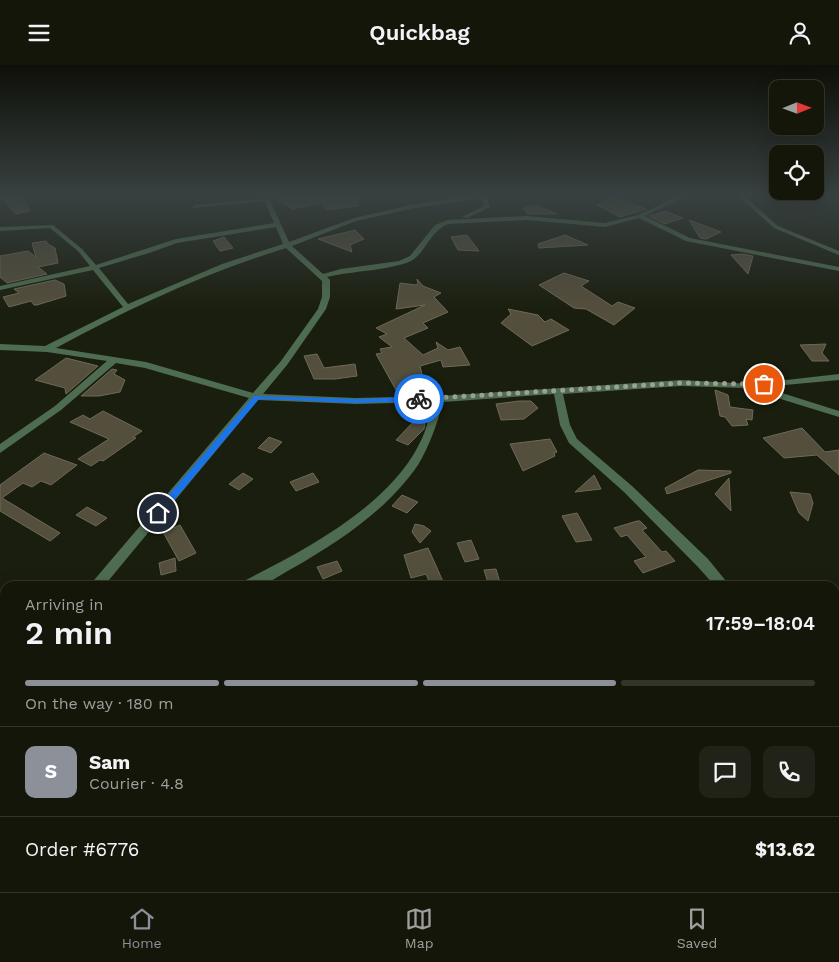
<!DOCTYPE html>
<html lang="en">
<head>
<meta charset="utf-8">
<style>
	body { margin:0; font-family:"Work Sans",sans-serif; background:#212318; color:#f1f3f6; height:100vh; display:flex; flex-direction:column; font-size:19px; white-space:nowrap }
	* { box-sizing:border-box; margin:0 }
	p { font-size:16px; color:#9d9f9c }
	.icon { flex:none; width:28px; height:28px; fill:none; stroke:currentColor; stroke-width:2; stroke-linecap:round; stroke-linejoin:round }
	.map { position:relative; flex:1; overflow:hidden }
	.panel { position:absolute; left:0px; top:516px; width:840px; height:311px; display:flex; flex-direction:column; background:#14160a; border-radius:15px 15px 0 0; box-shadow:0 5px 20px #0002,0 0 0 1px #33352b }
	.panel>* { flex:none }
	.needle { width:32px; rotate:89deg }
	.buttons { position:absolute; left:769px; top:15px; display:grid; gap:10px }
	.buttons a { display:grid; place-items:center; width:55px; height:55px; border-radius:10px; background:#14160a; box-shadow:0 5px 20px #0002,0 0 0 1px #33352b; font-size:25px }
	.pin { position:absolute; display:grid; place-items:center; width:42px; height:42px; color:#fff; margin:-21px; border:2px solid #fff; border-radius:50%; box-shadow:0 1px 5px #0007 }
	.courier { position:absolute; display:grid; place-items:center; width:50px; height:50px; margin:-25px; border:4px solid #1a73e8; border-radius:50%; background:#fff; color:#222; box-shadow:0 1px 6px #0007 }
	.head em { font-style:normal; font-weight:600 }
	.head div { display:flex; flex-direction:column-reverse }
	.head { display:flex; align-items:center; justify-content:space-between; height:85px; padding:0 25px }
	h1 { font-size:32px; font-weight:600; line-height:38px }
	.bar { display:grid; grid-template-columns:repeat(4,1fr); gap:8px 5px; align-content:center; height:60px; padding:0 25px }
	.bar i { height:6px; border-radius:4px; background:#33352b }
	.bar .current { background:#8c9099 }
	.bar p { grid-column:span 4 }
	.line { display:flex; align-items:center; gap:12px; padding:0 25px; border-top:1px solid #33352b }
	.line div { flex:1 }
	.round { display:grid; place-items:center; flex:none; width:52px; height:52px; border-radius:10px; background:#212318 }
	header { display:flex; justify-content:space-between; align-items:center; height:65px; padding:0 25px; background:#14160a; font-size:22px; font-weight:600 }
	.dock { display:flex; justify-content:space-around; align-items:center; height:70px; border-top:1px solid #33352b; background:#14160a; font-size:14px; color:#9d9f9c }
	.dock a { display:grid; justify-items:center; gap:2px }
	.dock .current { color:#8c9099 }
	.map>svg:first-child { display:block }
</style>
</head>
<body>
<header><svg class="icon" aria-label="menu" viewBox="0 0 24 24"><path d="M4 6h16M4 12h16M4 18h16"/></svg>Quickbag<svg class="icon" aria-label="person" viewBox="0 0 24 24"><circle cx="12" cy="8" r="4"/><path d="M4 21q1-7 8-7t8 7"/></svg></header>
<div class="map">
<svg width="839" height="827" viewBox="0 0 839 827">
	<rect width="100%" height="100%" fill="#1a1e0e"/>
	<g fill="#544e3c" stroke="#6f6a57">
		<path d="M1 130H17L26 136 30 146 15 149Z"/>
		<path d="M317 130H356L358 141 326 145 322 138 292 144 274 132Z"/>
		<path d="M614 133 647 144 620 152 597 140Z"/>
		<path d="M535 140 557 149H527L523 143Z"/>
		<path d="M665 146 683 153 665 159 649 151Z"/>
		<path d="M689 155 721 167 706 174 700 173Z"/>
		<path d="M355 165 364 174 350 180 352 187 318 174Z"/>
		<path d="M467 170 479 186 458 185 451 172Z"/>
		<path d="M565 170 588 180 539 183 538 179Z"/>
		<path d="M224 172 233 183 220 186 213 176Z"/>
		<path d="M46 176 48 179 55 183 58 198 38 202 47 209 7 218 0 212V191L28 186 36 192 32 178Z"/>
		<path d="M742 189 753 191 748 209 731 190Z"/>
		<path d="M564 208 589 216 581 221 612 241 618 237 635 243 614 260 586 244 574 243 539 220Z"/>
		<path d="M417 214 423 221 441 228 434 232 448 247 423 258 428 263 404 273 423 290 438 283 436 277 448 285 460 282 470 300 443 302 441 295 420 301 423 314 404 315 396 325 376 289 382 288 380 284 392 282 379 272 387 269 376 263 425 240 396 244 400 218 416 220 418 219Z"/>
		<path d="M55 215 64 219 66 231 37 240H34L31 236 9 242 3 232 19 228 14 224Z"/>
		<path d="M508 244 538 250 545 257 551 254 569 265 532 281 501 258 511 249Z"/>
		<path d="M826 279 822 288 829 296H812L800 280Z"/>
		<path d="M317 289 324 303 355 299 357 311 335 314H314L304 291Z"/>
		<path d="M66 293 98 301 66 329 65 323 35 315Z"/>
		<path d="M112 304 117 305 114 309 125 315 120 327 99 331H81Z"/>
		<path d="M715 325 728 330 730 342 753 345 752 355 746 354 748 360 732 361 725 352 720 351Z"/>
		<path d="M519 336H531L538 343 524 354 501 355 496 339Z"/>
		<path d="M103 346 142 366 133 372 136 373 103 396 100 395 91 401 78 394 109 374 70 357 83 350 90 354Z"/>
		<path d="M416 354 425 358 424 364 408 380 396 375Z"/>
		<path d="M802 363 825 387 839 385V410L817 390 784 393 763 373Z"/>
		<path d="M269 372 282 377 271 388 258 383Z"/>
		<path d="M550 374 557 387 554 388 555 391 523 406 510 379Z"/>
		<path d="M44 388 77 400 51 420 41 416 32 422 23 418 2 433 60 468 50 476 0 446V420Z"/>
		<path d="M698 405 731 406V408L667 429 665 423Z"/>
		<path d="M243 408 253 414 239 425 229 419Z"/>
		<path d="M313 408 319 417 296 426 290 417Z"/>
		<path d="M594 410 601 424 575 427Z"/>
		<path d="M729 413 731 446 715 429Z"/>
		<path d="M790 427 810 429 813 438 808 456 799 448Z"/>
		<path d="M402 430 418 437 407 448 392 441Z"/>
		<path d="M87 442 107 453 96 461 76 450Z"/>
		<path d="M577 448 592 475 576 477 562 451Z"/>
		<path d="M637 456H640L647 463 642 465 662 487 666 486 675 496 643 508 634 496 646 492 627 470 621 472 614 463Z"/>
		<path d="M415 459 424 461 431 466 420 478 412 467Z"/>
		<path d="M180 460 196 488 179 496 163 467Z"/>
		<path d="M471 475 479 494 465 497 457 478Z"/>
		<path d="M428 483 445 521H431L426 509 411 513 404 490Z"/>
		<path d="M175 493 176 506 161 510 159 498Z"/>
		<path d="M337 496 342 506 323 514 317 502Z"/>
		<path d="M496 504 501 521H489L484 505Z"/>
	</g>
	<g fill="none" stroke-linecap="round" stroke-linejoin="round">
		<g fill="#4e6c51" fill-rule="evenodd">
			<path d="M479 130H493L487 132 490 142 467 153 462 152 484 141 482 133 415 143 356 156 292 181 323 209 341 204 399 196 410 191 435 160 447 155 527 151 605 158 638 150 681 130H688L645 151 690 173 839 202V206L686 176 639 153 605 162 527 155 448 159C431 166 427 184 414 194 399 205 349 206 327 212L330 215V232L326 244 287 300 263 329 356 333 439 331 681 315 751 319 839 309V315L763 322 839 346V352L745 323 681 321 563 329 570 360 577 374 632 421 708 494 730 521H715L698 502 624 427 569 378 560 360 554 329 443 337C437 359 430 380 418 400 387 445 340 476 293 503 282 509 271 517 259 521 254 523 246 521 240 521L242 517C306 484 398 438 425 366 428 357 430 347 433 337L356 339 258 335 104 521H89L249 333 145 303 116 298 61 345 0 388V379L55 341 107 296 47 287 0 285V279L45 281 123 242 93 205 0 225V221L90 201 78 186 50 163 0 166V162L53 160 82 184 96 200 176 174 274 158 265 136 193 143 192 142 195 140 269 133 289 177 354 153 415 139ZM276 162 283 179 222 199 128 239 99 203 149 188 177 178ZM286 183 322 216V232L318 244 281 296 253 328 146 297 56 283C130 243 205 208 286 183Z"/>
			<path d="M737 130H743L778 161 839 186V190L774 163Z"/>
			<path d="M5 592V607L0 609V594Z"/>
		</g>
	</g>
	<linearGradient id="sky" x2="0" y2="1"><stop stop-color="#0e1008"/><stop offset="0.53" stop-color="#384141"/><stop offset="1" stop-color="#384141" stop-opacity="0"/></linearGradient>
	<rect width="839" height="246" fill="url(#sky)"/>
	<path fill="#1a73e8" d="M254 331 356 334 419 332 423 334 419 336 356 338 259 334 161 451H155V446Z"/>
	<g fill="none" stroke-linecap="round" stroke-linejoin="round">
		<path stroke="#9da194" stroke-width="5" stroke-dasharray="0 9" d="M419 334 681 318 764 319"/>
	</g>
</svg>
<div class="buttons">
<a><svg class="needle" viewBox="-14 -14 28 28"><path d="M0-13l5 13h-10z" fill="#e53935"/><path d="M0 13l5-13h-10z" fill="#9d9f9c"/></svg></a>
<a><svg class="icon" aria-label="locate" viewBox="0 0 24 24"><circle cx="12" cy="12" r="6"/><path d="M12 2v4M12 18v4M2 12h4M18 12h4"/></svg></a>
</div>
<div class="pin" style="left:764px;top:319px;background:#ea580c"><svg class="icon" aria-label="bag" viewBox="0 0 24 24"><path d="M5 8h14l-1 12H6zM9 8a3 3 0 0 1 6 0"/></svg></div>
<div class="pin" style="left:158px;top:448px;background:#1f2937"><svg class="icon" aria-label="home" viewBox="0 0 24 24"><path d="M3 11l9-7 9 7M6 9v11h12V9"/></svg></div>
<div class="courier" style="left:419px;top:334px"><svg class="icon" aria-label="bike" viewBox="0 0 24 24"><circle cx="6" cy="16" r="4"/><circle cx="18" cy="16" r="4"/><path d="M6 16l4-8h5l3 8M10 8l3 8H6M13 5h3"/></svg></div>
<section class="panel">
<div class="head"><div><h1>2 min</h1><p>Arriving in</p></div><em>17:59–18:04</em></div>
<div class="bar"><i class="current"></i><i class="current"></i><i class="current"></i><i></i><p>On the way · 180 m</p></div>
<div class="line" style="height:90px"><b class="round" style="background:#8c9099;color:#fff">S</b><div><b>Sam</b><p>Courier · 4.8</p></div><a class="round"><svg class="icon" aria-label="chat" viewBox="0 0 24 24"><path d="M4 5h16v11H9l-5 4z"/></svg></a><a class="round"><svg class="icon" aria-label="phone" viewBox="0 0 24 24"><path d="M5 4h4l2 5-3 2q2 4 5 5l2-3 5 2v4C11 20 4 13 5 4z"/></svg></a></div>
<div class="line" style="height:65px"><div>Order #6776</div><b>$13.62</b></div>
</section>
</div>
<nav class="dock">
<a class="current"><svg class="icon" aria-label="home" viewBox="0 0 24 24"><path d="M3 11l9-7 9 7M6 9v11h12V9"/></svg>Home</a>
<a><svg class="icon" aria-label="map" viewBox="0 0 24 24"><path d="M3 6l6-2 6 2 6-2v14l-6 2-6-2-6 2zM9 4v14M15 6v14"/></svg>Map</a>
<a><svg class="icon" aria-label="saved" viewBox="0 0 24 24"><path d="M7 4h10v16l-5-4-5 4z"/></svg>Saved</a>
</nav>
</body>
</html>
